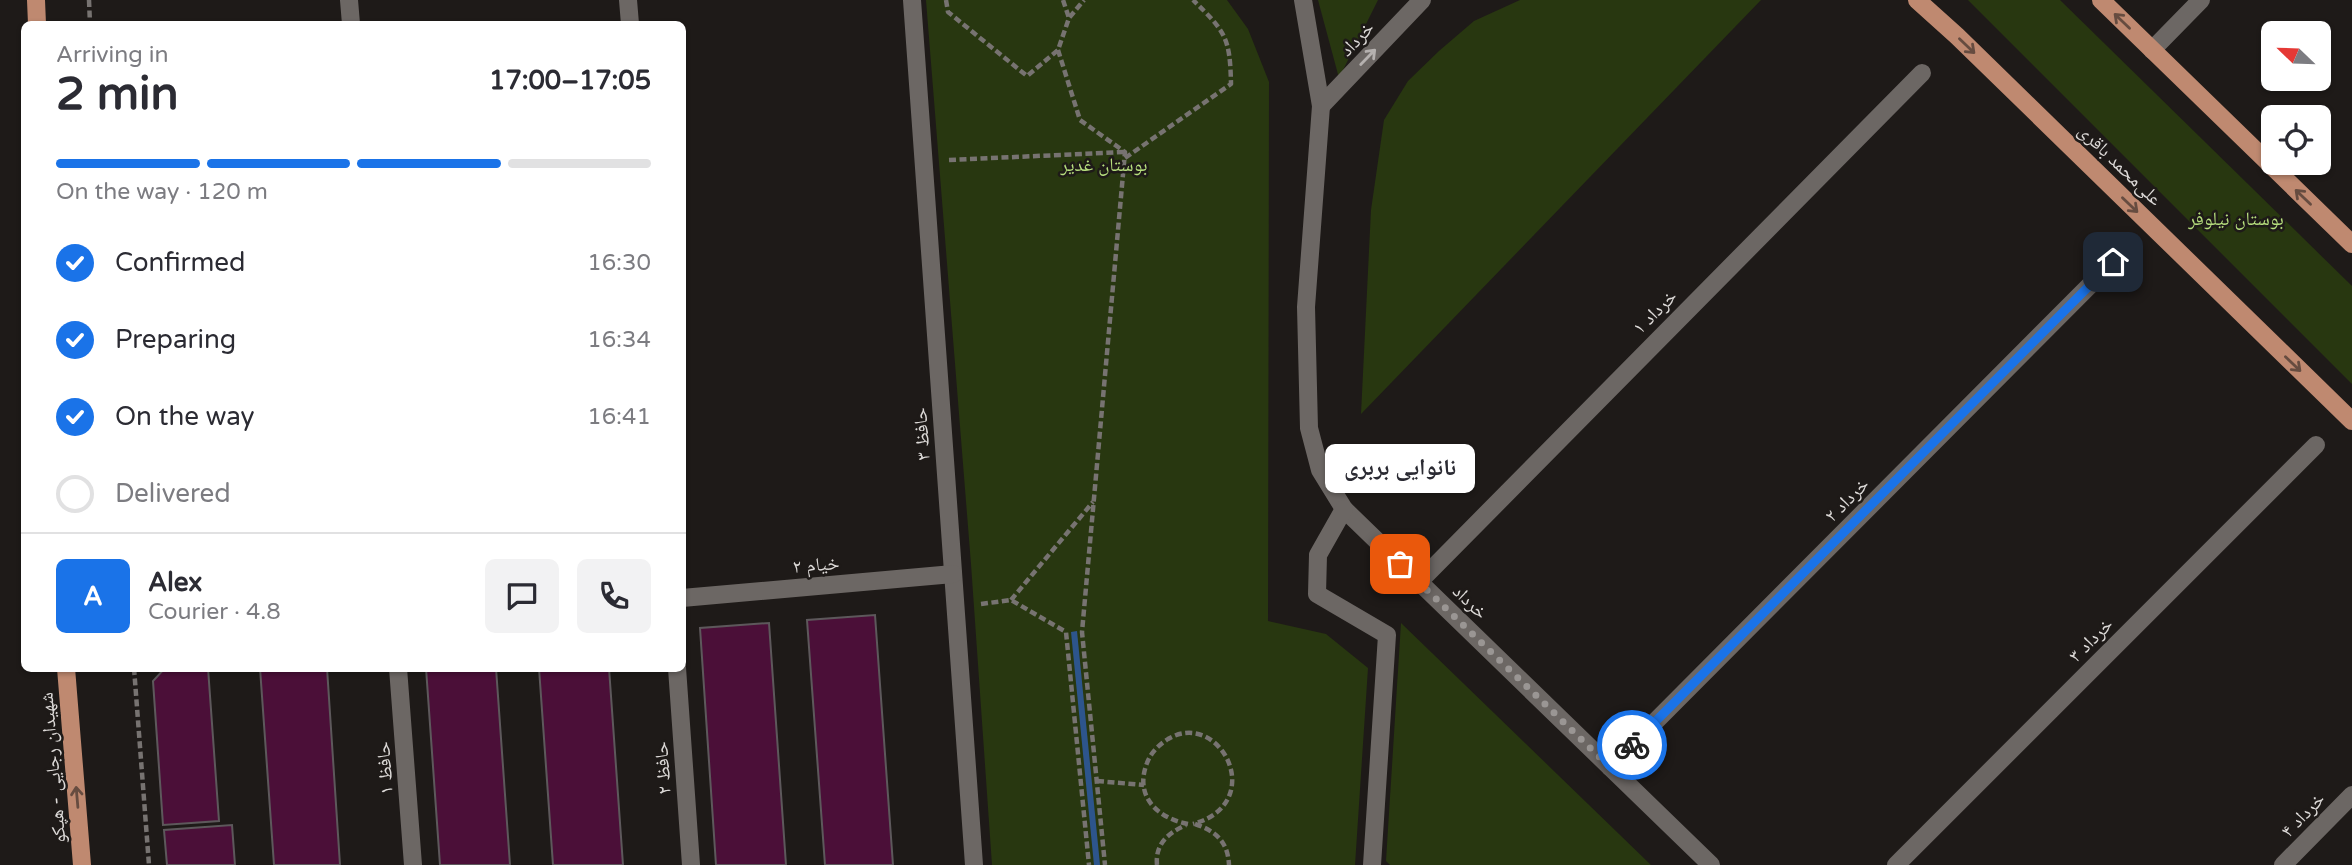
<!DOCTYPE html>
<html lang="en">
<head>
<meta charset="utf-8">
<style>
	body { margin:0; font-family:"Varela Round","Noto Naskh Arabic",sans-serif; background:#f2f2f3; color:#2b2b33; height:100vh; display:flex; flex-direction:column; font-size:26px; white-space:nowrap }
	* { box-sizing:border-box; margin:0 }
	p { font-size:23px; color:#7c7c81 }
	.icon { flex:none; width:38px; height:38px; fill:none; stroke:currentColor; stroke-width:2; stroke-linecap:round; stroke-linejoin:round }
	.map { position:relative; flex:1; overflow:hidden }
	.panel { position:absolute; left:21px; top:21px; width:665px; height:651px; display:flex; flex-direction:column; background:#fff; border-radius:10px; box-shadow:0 2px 5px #0004 }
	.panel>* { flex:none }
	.needle { width:46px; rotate:293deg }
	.controls { position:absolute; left:2261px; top:21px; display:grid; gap:14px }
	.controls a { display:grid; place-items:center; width:70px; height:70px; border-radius:10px; background:#fff; box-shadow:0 2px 5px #0004; font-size:35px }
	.pin { position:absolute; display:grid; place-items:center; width:60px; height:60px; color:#fff; margin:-30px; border-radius:14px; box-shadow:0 4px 10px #0006 }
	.courier { position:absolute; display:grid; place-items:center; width:70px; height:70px; margin:-35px; border:5px solid #1a73e8; border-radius:50%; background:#fff; color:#222; box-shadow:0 2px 9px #0007 }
	.bubble { position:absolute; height:49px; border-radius:10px; background:#fff; box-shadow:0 2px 5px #0004; font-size:23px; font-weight:700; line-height:49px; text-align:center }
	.summary em { font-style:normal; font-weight:700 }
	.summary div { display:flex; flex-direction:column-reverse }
	.summary { display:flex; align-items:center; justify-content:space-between; height:119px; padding:0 35px }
	h1 { font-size:46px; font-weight:700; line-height:52px }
	.bar { display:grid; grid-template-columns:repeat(4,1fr); gap:10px 7px; align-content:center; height:84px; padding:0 35px }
	.bar i { height:9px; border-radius:5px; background:#e1e1e2 }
	.bar .active { background:#1a73e8 }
	.bar p { grid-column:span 4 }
	.line { display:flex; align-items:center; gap:18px; padding:0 35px; border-top:2px solid #e1e1e2 }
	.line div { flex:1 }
	.round { display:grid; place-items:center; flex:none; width:74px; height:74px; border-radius:10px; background:#f2f2f3 }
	ol { padding:0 35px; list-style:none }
	li { display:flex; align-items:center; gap:21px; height:77px }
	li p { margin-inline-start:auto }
	li .icon { padding:7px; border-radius:50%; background:#1a73e8; color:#fff; stroke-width:4 }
	li:last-child { color:#7c7c81 }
	li i { width:38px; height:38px; border:4px solid #e1e1e2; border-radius:50% }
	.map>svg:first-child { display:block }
</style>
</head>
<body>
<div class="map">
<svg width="2352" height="865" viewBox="0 0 2352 865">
	<rect width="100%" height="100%" fill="#1e1a18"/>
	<g fill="#283710">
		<path d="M926 0H1227L1248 29 1269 82 1268 621 1326 634 1368 668 1355 865H992L971 564Z"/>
		<path d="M1318 0H1378L1339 78Z"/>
		<path d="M1520 0H1761L1361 414 1371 210 1384 120 1408 81 1439 51 1474 21Z"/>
		<path d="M1968 0H2060L2352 286V384Z"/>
		<path d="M1401 623 1651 865H1390L1386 861Z"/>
	</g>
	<path fill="#2d558c" d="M1077 631 1100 865H1094L1071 632Z"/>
	<g fill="#4b0f38" stroke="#5d585b" stroke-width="2">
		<path d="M875 615 893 865H825L807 620Z"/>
		<path d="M769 623 786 865H716L700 628Z"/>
		<path d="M165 668H208L219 821 163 825 153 681Z"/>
		<path d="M260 668H327L340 865H274Z"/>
		<path d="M426 668H496L510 865H440Z"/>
		<path d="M539 668H609L623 865H553Z"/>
		<path d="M232 825 235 865H167L164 830Z"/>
	</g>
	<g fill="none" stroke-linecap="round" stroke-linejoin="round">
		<g stroke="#777371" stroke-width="4.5" stroke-dasharray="7 3.5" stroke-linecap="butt">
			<path d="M89 0 90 24"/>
			<path d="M946 0 948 12 1027 76 1058 50 1069 18 1084 0"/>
			<path d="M1063 0 1069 18"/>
			<path d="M1058 50 1080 120 1125 152 1082 632 1105 865"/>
			<path d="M1125 158 1231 84C1230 38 1226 32 1193 0"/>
			<path d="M949 160 1125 152"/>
			<path d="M1011 600 1093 502"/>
			<path d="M981 604 1011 600 1066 632 1089 865"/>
			<path d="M134 668 149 865"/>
			<path d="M1097 781 1144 785"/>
			<path d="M1188 824C1157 818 1134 796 1147 763 1151 752 1159 745 1168 739 1220 708 1269 803 1193 824"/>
			<path d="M1195 824C1216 831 1228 842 1229 865"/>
			<path d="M1157 865C1155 844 1168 833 1186 825"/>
		</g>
		<g stroke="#6c6764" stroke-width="18">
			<path d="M349 0 351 24"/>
			<path d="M628 0 630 24"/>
			<path d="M912 0 974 865"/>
			<path d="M1303 0 1321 106 1306 307 1309 428 1320 470 1344 509 1711 865"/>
			<path d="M2152 50 2201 0"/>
			<path d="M1321 106 1422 0"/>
			<path d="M1344 509 1318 555 1317 594 1387 635 1372 865"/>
			<path d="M1419 582 1922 73"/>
			<path d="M682 598 953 574"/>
			<path d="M398 668 413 865"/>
			<path d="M677 668 691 865"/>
			<path d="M1610 767 2113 262"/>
			<path d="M1896 865 2316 445"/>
			<path d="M2283 865 2352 795"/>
		</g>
		<g stroke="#bf8970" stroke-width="18">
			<path d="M36 0 37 24"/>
			<path d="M1917 0 1957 36 2352 421"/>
			<path d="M2101 0 2352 244"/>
			<path d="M66 668 82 865"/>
		</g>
	</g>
	<defs><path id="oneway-shaft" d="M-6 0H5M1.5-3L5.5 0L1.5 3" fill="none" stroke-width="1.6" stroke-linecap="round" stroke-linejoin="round" transform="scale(1.75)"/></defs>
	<g stroke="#664c40">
		<use href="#oneway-shaft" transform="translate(2122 21) rotate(-136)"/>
		<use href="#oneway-shaft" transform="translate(1967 46) rotate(44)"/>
		<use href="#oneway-shaft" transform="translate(2303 197) rotate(-136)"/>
		<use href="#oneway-shaft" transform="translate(2130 205) rotate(44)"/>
		<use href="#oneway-shaft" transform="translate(2293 364) rotate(44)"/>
		<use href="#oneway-shaft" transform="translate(77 797) rotate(-95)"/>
	</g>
	<use stroke="#b5b1af" href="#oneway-shaft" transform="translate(1368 57) rotate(-46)"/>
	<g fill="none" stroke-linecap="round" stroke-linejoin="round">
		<path stroke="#9a9694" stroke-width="7" stroke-dasharray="0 12.6" d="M1400 564 1610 767 1632 745"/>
		<path stroke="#1a73e8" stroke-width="9" d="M1632 745 2113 262"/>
	</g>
	<g text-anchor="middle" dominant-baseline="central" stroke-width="5" stroke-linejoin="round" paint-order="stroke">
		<g font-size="19" fill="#dcd9d7" stroke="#1e1a18">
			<text transform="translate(1357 39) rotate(-46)">خرداد</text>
			<text transform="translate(2120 165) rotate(44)">علی‌محمد باقری</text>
			<text transform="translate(1655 312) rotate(-45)">خرداد ۱</text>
			<text transform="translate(922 434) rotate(-94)">حافظ ۳</text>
			<text transform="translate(1847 500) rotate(-45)">خرداد ۲</text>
			<text transform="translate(816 565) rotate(-5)">خیام ۲</text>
			<text transform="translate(1470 602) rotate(44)">خرداد</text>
			<text transform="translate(2091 640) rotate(-45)">خرداد ۳</text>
			<text transform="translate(53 768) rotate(-95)">شهیدان رجایی - هپکو</text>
			<text transform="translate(385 768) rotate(-94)">حافظ ۱</text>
			<text transform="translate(663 768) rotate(-94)">حافظ ۲</text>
			<text transform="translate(2303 815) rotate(-46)">خرداد ۴</text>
		</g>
		<g font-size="19" fill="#b6de7d" stroke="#1e1a18">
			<text x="1104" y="165">بوستان غدیر</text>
			<text x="2236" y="219">بوستان نیلوفر</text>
		</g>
	</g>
</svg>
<div class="controls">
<a><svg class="needle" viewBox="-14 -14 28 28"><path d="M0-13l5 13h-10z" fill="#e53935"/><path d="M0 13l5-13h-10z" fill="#7c7c81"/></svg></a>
<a><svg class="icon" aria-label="locate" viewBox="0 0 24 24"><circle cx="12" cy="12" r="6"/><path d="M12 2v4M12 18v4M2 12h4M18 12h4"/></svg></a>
</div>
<div class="pin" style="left:1400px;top:564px;background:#ea580c"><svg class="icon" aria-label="bag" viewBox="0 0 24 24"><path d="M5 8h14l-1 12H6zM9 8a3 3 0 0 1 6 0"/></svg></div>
<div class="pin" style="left:2113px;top:262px;background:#1f2937"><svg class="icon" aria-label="home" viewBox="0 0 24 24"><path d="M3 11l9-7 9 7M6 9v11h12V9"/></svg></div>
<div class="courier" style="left:1632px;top:745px"><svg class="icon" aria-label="bike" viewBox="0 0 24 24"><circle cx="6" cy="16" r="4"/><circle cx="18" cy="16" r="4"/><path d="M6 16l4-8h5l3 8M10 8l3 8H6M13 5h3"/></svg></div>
<div class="bubble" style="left:1325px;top:444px;width:150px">نانوایی بربری</div>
<section class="panel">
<div class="summary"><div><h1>2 min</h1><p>Arriving in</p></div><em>17:00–17:05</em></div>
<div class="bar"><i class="active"></i><i class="active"></i><i class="active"></i><i></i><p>On the way · 120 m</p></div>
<ol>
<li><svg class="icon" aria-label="check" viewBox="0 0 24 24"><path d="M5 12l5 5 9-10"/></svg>Confirmed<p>16:30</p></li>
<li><svg class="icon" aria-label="check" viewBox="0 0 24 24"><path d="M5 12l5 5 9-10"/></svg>Preparing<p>16:34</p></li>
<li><svg class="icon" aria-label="check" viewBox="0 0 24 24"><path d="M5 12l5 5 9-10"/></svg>On the way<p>16:41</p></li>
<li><i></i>Delivered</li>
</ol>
<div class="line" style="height:126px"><b class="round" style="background:#1a73e8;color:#fff">A</b><div><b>Alex</b><p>Courier · 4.8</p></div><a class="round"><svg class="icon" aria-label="chat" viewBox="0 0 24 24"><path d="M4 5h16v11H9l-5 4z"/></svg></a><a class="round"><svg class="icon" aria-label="phone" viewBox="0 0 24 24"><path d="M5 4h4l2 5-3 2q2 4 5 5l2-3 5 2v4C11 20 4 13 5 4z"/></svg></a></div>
</section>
</div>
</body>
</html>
